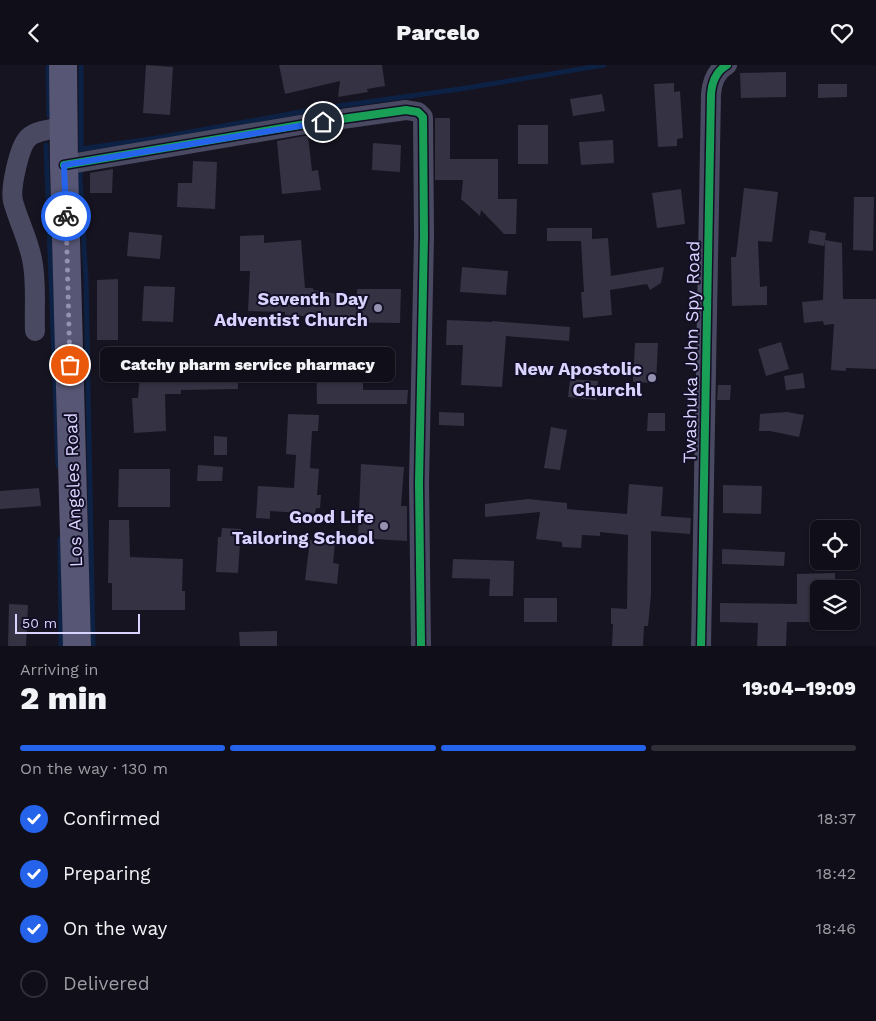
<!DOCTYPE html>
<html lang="en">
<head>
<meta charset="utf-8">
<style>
	body { margin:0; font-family:"Work Sans",sans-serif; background:#1e1d26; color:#f1f3f6; height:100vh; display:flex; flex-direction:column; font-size:19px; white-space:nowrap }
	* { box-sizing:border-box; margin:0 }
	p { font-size:16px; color:#9c9ca2 }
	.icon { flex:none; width:28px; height:28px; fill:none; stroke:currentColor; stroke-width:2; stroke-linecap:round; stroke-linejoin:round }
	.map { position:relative; height:581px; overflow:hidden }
	.drawer { display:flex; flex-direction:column; background:#100f19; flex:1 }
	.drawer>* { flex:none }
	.fabs { position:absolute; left:810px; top:455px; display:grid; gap:10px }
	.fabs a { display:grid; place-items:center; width:50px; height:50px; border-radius:8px; background:#100f19; box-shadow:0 1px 4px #0004,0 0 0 1px #302f38; font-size:25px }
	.scale { position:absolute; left:15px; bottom:12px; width:125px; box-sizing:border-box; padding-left:5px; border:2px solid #d9d4ff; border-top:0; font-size:14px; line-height:18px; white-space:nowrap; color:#d9d4ff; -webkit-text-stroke:4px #130f26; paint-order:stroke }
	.pin { position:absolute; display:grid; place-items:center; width:42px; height:42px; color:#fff; margin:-21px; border:2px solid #fff; border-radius:50%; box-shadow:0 1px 5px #0007 }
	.courier { position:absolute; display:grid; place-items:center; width:50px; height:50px; margin:-25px; border:4px solid #2563eb; border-radius:50%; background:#fff; color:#222; box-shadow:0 1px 6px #0007 }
	.bubble { position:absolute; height:35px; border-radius:8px; background:#100f19; box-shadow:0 1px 4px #0004,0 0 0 1px #302f38; font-size:16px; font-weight:800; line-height:35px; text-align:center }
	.overview em { font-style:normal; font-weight:800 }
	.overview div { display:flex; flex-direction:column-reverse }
	.overview { display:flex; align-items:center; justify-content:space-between; height:85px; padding:0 20px }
	h1 { font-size:32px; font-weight:800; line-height:38px }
	.bar { display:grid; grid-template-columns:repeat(4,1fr); gap:8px 5px; align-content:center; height:60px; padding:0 20px }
	.bar i { height:6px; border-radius:4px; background:#302f38 }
	.bar .selected { background:#2563eb }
	.bar p { grid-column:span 4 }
	ol { padding:0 20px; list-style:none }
	li { display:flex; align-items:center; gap:15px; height:55px }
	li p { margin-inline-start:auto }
	li .icon { padding:5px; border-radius:50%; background:#2563eb; color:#fff; stroke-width:4 }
	li:last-child { color:#9c9ca2 }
	li i { width:28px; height:28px; border:2px solid #302f38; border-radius:50% }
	header { display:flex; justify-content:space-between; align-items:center; height:65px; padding:0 20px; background:#100f19; font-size:22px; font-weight:800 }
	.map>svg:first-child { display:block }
</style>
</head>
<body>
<header><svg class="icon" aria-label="back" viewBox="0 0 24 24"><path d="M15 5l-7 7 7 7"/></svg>Parcelo<svg class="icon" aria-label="heart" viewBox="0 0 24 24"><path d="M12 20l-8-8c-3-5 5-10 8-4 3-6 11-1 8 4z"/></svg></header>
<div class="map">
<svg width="876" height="581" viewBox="0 0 876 581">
	<rect width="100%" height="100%" fill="#161421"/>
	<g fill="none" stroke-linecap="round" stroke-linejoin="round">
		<g stroke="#0d2144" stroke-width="5">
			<path d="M48 0 49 51"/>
			<path d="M81 0V85"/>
			<path d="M46 80 58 401"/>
			<path d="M81 84 157 73 317 44 460 24 604 0"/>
			<path d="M81 102 80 112 86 214 93 581"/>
			<path d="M60 474 61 581"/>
		</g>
	</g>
	<g fill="#343243">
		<path d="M146 0 173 2 170 50 143 48Z"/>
		<path d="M279 0H382L385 21 367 24 368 27 338 32 340 16 285 29Z"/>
		<path d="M786 7V32L741 33 740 8Z"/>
		<path d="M674 18V27L680 26 683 73 677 74V81L658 82 654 19Z"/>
		<path d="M818 19H847V32L818 33Z"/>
		<path d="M602 29 605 46 573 51 570 34Z"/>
		<path d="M435 53H450V94H498V134H517L516 169H504L481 145 480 151 461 134 463 115H435Z"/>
		<rect x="518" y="60" width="30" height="39"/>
		<path d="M304 71H308L312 106 318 105 321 125 282 129 277 76Z"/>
		<path d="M613 75 614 98 581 100 579 77Z"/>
		<path d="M373 78 401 80 400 107 372 105Z"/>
		<path d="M193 96 217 97 215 144 177 142 178 118H192Z"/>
		<path d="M113 104 112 128H90V108Z"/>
		<path d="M744 123 778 127 772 177 758 176 760 222 767 221V240L732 241 731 192H736Z"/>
		<path d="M681 124 685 159 657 163 652 128Z"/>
		<path d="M854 132H874L873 186 853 185Z"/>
		<path d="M547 163H592V174L608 173 611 211 664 202 661 218 650 225 647 219 610 225 612 250 583 253 581 227H584L581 176H547Z"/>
		<path d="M810 165 826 168 825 175 842 178 843 234H876V304L846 303V306L831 305 834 259 824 260 823 256 804 258 802 237 823 235 825 176 824 181 808 178Z"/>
		<path d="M129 167 162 170 160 194 127 191Z"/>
		<path d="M264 170V178L301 175 305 223H313V225L357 232V224H401L400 258 327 257 315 255V251H285V247L248 246 250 206H240V171Z"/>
		<path d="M462 202 508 206 506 230 460 227Z"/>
		<path d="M118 214V275H97V215Z"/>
		<path d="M144 221 175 222 173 257 142 256Z"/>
		<path d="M447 255 492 257V256L570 262 569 276 506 271 502 322 461 320 463 280H446Z"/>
		<path d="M781 277 789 304 766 311 758 284Z"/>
		<path d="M635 278H658L656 318 633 317Z"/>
		<path d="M332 286V288L363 287V325H408L407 339H317L316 287Z"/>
		<path d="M238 300V324L181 325V329H165L166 366 134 368 132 333H138L140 310 190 308V301Z"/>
		<path d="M803 308 805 323 786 325 784 311Z"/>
		<path d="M570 314 598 316 596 335 568 332Z"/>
		<path d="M718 320H731L730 335H717Z"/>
		<path d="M439 347 464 348V361L439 360Z"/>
		<path d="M787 347 804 350 799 372 770 366H759L760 349Z"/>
		<path d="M648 348H665V366H647Z"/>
		<path d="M288 349 319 350 318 366H312L310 403 319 404 317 430H321L320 443H316L315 449 270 446V454L256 453 258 421 294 423 296 390 286 389Z"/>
		<path d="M551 362 567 365 560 405 544 403Z"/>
		<path d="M214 371 227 372V390H214Z"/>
		<path d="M361 399 404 402 401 441H407V476L358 473Z"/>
		<path d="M198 400 223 402 222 416H197Z"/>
		<path d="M119 404H170V442H118Z"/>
		<path d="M629 419 663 422 661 451 691 453 690 469 651 466V530L648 561H644L643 581H612L613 559H611V543L627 544 628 470 600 467V471L582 470 581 483 562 482V477L536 474 540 447 485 452V439L528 434 567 438V444L627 449Z"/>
		<path d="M723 420 762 421 761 449 723 448Z"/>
		<path d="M39 423 41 441 0 444V426Z"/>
		<path d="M109 455H129L130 492 183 494 182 526H185V545H112V518H108Z"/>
		<path d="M222 463 241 464 238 508 216 507 218 472H221Z"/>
		<path d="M310 475 335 478 333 498 339 499 337 519 305 515Z"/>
		<path d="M722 484 785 487 784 501 722 499Z"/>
		<path d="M453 494 514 496 513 531H489L490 514 452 513Z"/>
		<path d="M835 508V524H819V557H787L786 581H757L758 558 720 557V538L797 539V509Z"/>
		<rect x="524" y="533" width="33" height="24"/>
		<path d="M9 539 28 540 26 581H8Z"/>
		<path d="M277 566V581H240L239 567Z"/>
	</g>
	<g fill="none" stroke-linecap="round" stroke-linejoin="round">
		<g stroke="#4a4962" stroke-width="20">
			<path d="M64 100 306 59 406 45 418 47 423 52 424 171 419 418 421 581"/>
			<path d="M35 266C34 243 37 217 32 194 28 174 18 155 13 136 10 124 19 82 28 73 36 65 53 64 64 62"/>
			<path d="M701 581 711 29C712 17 716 6 727 0"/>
		</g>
		<path stroke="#575674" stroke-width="28" d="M63 0 64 100 77 581"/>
		<defs>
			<g id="cycleway">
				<path d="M64 100 306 59 406 45 418 47 423 52 424 171 419 418 421 581"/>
				<path d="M701 581 711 29C712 17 716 6 727 0"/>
			</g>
		</defs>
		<use href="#cycleway" stroke="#130f26" stroke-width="11"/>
		<use href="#cycleway" stroke="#1a9f57" stroke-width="8"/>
	</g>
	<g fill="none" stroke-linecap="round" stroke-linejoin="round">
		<path stroke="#9591b1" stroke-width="5" stroke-dasharray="0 9" d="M66 151 70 300"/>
		<path stroke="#2563eb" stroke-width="6" d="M66 151 64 100 323 57"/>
	</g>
	<g fill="#9591b1" stroke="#130f26" stroke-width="2">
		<circle cx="378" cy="243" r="5"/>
		<circle cx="652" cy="313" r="5"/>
		<circle cx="384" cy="461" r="5"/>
	</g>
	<g text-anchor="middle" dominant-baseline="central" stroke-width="4" stroke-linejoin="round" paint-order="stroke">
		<g font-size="18" font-weight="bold" fill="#d9d4ff" stroke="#130f26" text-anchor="end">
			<text x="368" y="233">Seventh Day<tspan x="368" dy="21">Adventist Church</tspan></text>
			<text x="642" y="303">New Apostolic<tspan x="642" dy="21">Churchl</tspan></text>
			<text x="374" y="451">Good Life<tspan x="374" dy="21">Tailoring School</tspan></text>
		</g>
		<g font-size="18" fill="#d9d4ff" stroke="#130f26">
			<text transform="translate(691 287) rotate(-89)">Twashuka John Spy Road</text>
			<text transform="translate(73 425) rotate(-92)">Los Angeles Road</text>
		</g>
	</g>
</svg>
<div class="fabs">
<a><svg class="icon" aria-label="locate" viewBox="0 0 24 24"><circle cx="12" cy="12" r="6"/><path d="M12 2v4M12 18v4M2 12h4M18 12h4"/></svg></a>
<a><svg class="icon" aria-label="layers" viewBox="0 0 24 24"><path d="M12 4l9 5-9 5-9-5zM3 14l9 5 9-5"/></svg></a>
</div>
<div class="scale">50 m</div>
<div class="pin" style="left:70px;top:300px;background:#ea580c"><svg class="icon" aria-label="bag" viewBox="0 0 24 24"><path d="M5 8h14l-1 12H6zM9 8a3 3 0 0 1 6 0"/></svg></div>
<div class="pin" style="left:323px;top:57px;background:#1f2937"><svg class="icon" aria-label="home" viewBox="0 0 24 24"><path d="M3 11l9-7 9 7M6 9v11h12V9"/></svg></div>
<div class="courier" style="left:66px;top:151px"><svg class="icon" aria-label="bike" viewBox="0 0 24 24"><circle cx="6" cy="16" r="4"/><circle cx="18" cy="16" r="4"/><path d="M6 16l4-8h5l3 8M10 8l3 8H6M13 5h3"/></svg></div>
<div class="bubble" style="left:100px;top:282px;width:295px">Catchy pharm service pharmacy</div>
</div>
<section class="drawer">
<div class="overview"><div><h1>2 min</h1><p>Arriving in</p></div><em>19:04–19:09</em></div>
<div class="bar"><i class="selected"></i><i class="selected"></i><i class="selected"></i><i></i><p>On the way · 130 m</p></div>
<ol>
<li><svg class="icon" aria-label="check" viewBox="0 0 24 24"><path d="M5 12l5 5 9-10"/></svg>Confirmed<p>18:37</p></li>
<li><svg class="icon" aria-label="check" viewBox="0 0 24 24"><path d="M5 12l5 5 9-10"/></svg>Preparing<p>18:42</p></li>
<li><svg class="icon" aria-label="check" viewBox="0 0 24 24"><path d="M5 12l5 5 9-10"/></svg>On the way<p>18:46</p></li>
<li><i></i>Delivered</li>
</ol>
</section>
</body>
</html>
